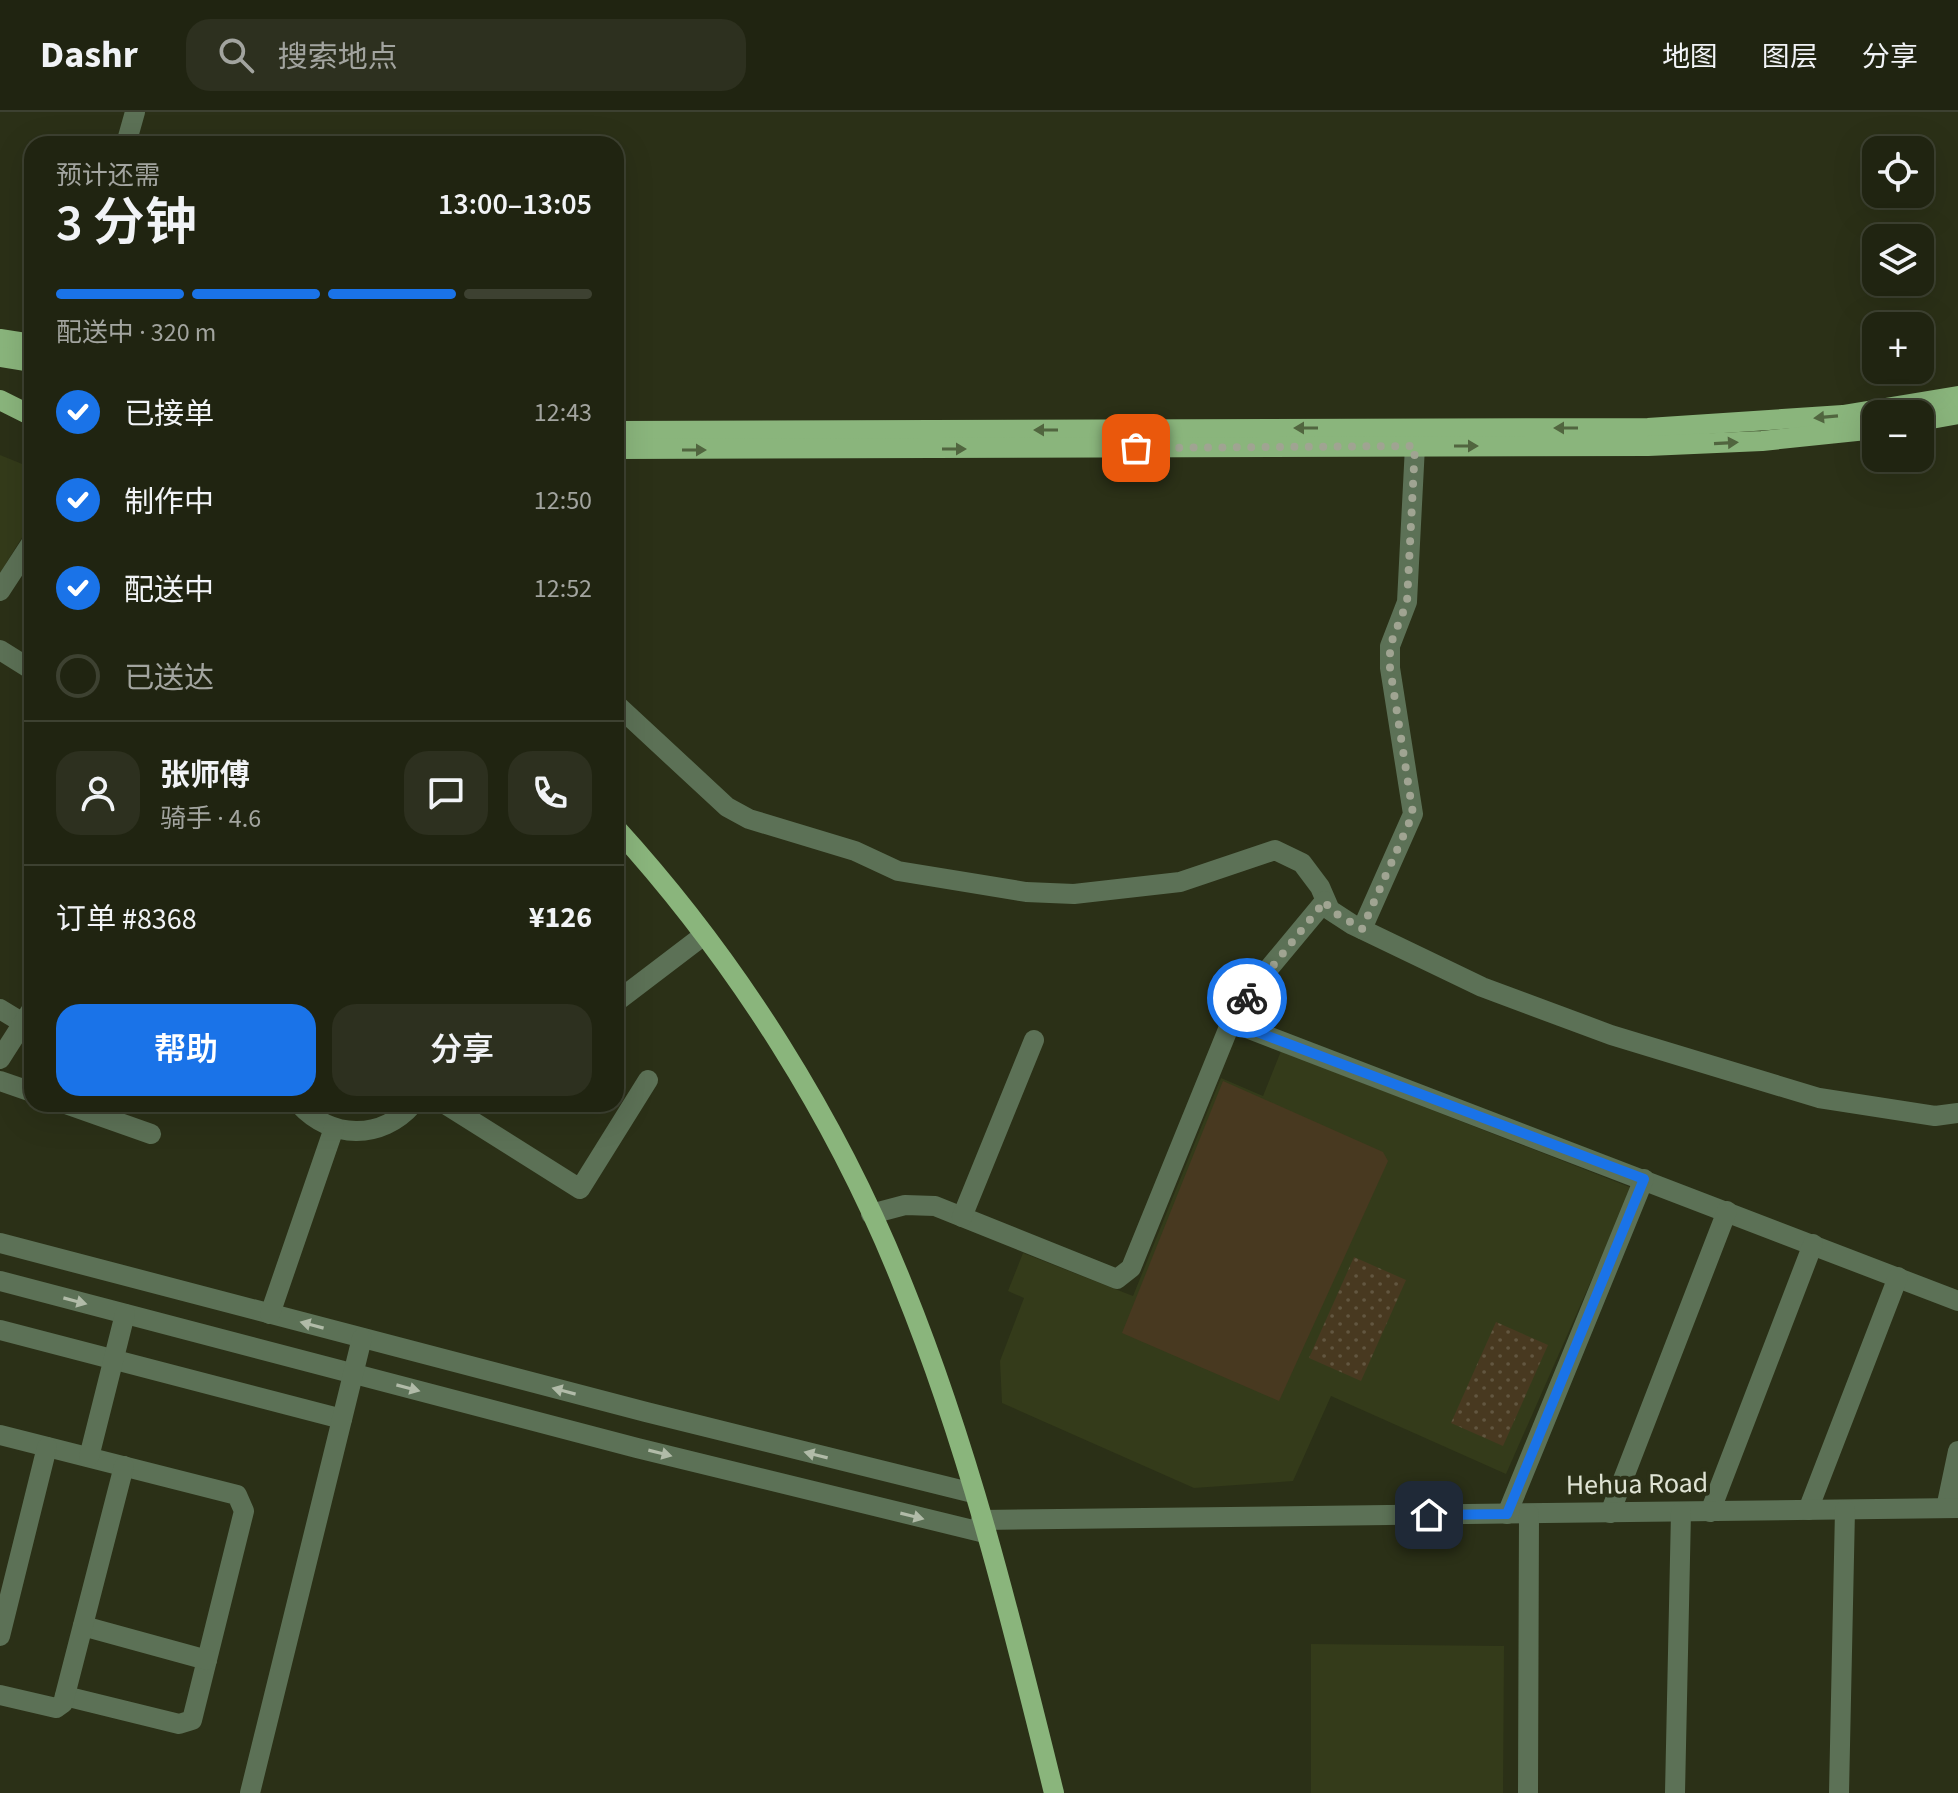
<!DOCTYPE html>
<html lang="zh">
<head>
<meta charset="utf-8">
<style>
	body { margin:0; font-family:"Source Sans 3","Noto Sans SC",sans-serif; background:#2d301f; color:#f1f3f6; height:100vh; display:flex; flex-direction:column; font-size:30px; white-space:nowrap }
	* { box-sizing:border-box; margin:0 }
	p { font-size:26px; color:#a2a49f }
	.icon { flex:none; width:44px; height:44px; fill:none; stroke:currentColor; stroke-width:2; stroke-linecap:round; stroke-linejoin:round }
	.map { position:relative; flex:1; overflow:hidden }
	.side { position:absolute; left:24px; top:24px; width:600px; height:976px; display:flex; flex-direction:column; background:#202411; border-radius:24px; box-shadow:0 8px 32px #0002,0 0 0 2px #3d4131 }
	.side>* { flex:none }
	.fabs { position:absolute; left:1862px; top:24px; display:grid; gap:16px }
	.fabs a { display:grid; place-items:center; width:72px; height:72px; border-radius:16px; background:#202411; box-shadow:0 8px 32px #0002,0 0 0 2px #3d4131; font-size:40px }
	.pin { position:absolute; display:grid; place-items:center; width:68px; height:68px; color:#fff; margin:-34px; border-radius:16px; box-shadow:0 4px 12px #0006 }
	.courier { position:absolute; display:grid; place-items:center; width:80px; height:80px; margin:-40px; border:6px solid #1a73e8; border-radius:50%; background:#fff; color:#222; box-shadow:0 2px 10px #0007 }
	.summary em { font-style:normal; font-weight:600 }
	.summary div { display:flex; flex-direction:column-reverse }
	.summary { display:flex; align-items:center; justify-content:space-between; height:136px; padding:0 32px }
	h1 { font-size:52px; font-weight:600; line-height:60px }
	.bar { display:grid; grid-template-columns:repeat(4,1fr); gap:12px 8px; align-content:center; height:96px; padding:0 32px }
	.bar i { height:10px; border-radius:6px; background:#3d4131 }
	.bar .active { background:#1a73e8 }
	.bar p { grid-column:span 4 }
	.line { display:flex; align-items:center; gap:20px; padding:0 32px; border-top:2px solid #3d4131 }
	.line div { flex:1 }
	.round { display:grid; place-items:center; flex:none; width:84px; height:84px; border-radius:24px; background:#2d301f }
	ol { padding:0 32px; list-style:none }
	li { display:flex; align-items:center; gap:24px; height:88px }
	li p { margin-inline-start:auto }
	li .icon { padding:8px; border-radius:50%; background:#1a73e8; color:#fff; stroke-width:4 }
	li:last-child { color:#a2a49f }
	li i { width:44px; height:44px; border:4px solid #3d4131; border-radius:50% }
	.primary-button { display:flex; gap:16px; margin-top:auto; padding:16px 32px }
	.primary-button a { flex:1; height:92px; border-radius:24px; background:#1a73e8; color:#fff; font-size:32px; font-weight:600; line-height:92px; text-align:center }
	.primary-button a+a { background:#2d301f; color:#f1f3f6 }
	header { display:flex; align-items:center; gap:48px; box-sizing:border-box; height:112px; padding:0 40px; background:#202411; border-bottom:2px solid #3d4131 }
	header strong { font-size:38px }
	nav { display:flex; gap:44px; margin-inline-start:auto; font-size:28px }
	.search { width:560px; height:72px; background:#2d301f; display:flex; align-items:center; gap:20px; box-sizing:border-box; padding:0 28px; border-radius:24px; color:#a2a49f; font-size:30px }
	.map>svg:first-child { display:block }
</style>
</head>
<body>
<header>
<strong>Dashr</strong>
<div class="search"><svg class="icon" aria-label="search" viewBox="0 0 24 24"><circle cx="10" cy="10" r="6"/><path d="M15 15l6 6"/></svg>搜索地点</div>
<nav><a>地图</a><a>图层</a><a>分享</a></nav>
</header>
<div class="map">
<svg width="1958" height="1681" viewBox="0 0 1958 1681">
	<defs>
		<pattern id="grass-dots" width="8" height="8" patternUnits="userSpaceOnUse" patternTransform="scale(2)"><rect width="8" height="8" fill="#483920"/><path d="M2 2h.1M6 6h.1" fill="none" stroke="#625640" stroke-width="1.8" stroke-linecap="round"/></pattern>
	</defs>
	<rect width="100%" height="100%" fill="#2b3017"/>
	<g fill="#343b1a">
		<path d="M0 343 32 356V409L0 461Z"/>
		<path d="M1281 939 1632 1076 1506 1362 1331 1284 1293 1369 1194 1376 1002 1291 1000 1249 1024 1186 1008 1179 1023 1141 1133 1184 1221 966 1263 984Z"/>
		<path d="M1311 1532 1504 1534 1503 1681H1311Z"/>
	</g>
	<g fill="url(#grass-dots)">
		<path d="M1354 1145 1406 1168 1361 1269 1309 1246Z"/>
		<path d="M1496 1210 1548 1233 1503 1334 1451 1311Z"/>
	</g>
	<path fill="#483920" d="M1223 969 1383 1040 1388 1049 1279 1289 1122 1221Z"/>
	<g fill="none" stroke-linecap="round" stroke-linejoin="round">
		<g stroke="#5c7156" stroke-width="20">
			<path d="M126 32 135 0"/>
			<path d="M0 479 32 430"/>
			<path d="M0 538 32 558"/>
			<path d="M616 592 727 695 749 707 855 739 898 759 1026 780 1074 782 1180 770 1275 738 1302 751 1320 775 1330 798 1353 813 1482 875 1611 923 1819 986 1935 1004 1958 1001"/>
			<path d="M1362 817 1413 702 1390 556V534L1407 490 1415 334"/>
			<path d="M616 890 704 823"/>
			<path d="M0 897 23 911"/>
			<path d="M1231 910 1958 1189"/>
			<path d="M0 947 32 897"/>
			<path d="M0 969 32 980"/>
			<path d="M66 992 151 1022"/>
			<path d="M299 992C331 1027 381 1029 413 992"/>
			<path d="M445 992 580 1077 648 968"/>
			<path d="M871 1102 905 1093 935 1094 1117 1167 1131 1156 1231 910 1261 866 1325 789"/>
			<path d="M962 1105 1034 928"/>
			<path d="M0 1131 646 1300 973 1381"/>
			<path d="M0 1169 637 1336 985 1421"/>
			<path d="M270 1202 334 1016"/>
			<path d="M0 1218 342 1307"/>
			<path d="M0 1323 237 1383 244 1399 192 1608 179 1612 65 1584"/>
			<path d="M89 1345 125 1202"/>
			<path d="M1946 1396 1958 1339"/>
			<path d="M1808 1398 1898 1165"/>
			<path d="M1710 1400 1813 1132"/>
			<path d="M1610 1401 1727 1099"/>
			<path d="M1507 1402 1644 1067"/>
			<path d="M981 1408 1958 1396"/>
			<path d="M83 1514 207 1548"/>
			<path d="M0 1524 47 1335"/>
			<path d="M0 1583 56 1596 63 1591 124 1354"/>
			<path d="M250 1681 362 1226"/>
			<path d="M1528 1681 1529 1402"/>
			<path d="M1675 1681 1681 1400"/>
			<path d="M1839 1681 1845 1398"/>
		</g>
		<g stroke="#8ab57c" stroke-width="20">
			<path d="M0 227 32 232"/>
			<path d="M0 245 32 250"/>
			<path d="M0 288 32 304"/>
			<path d="M1920 309 1958 302"/>
			<path d="M616 319 1648 316 1843 303 1958 284"/>
			<path d="M616 337 1648 334 1762 329 1876 317"/>
			<path d="M616 716C737 849 838 1009 904 1176 970 1339 1012 1511 1054 1681"/>
		</g>
	</g>
	<defs><path id="oneway-solid" d="M-6-.8H1V-3.2L6.5 0L1 3.2V.8H-6Z" transform="scale(2)"/></defs>
	<g fill="#51653f">
		<use href="#oneway-solid" transform="translate(1826 305) rotate(175)"/>
		<use href="#oneway-solid" transform="translate(1306 316) rotate(180)"/>
		<use href="#oneway-solid" transform="translate(1566 316) rotate(180)"/>
		<use href="#oneway-solid" transform="translate(1046 318) rotate(180)"/>
		<use href="#oneway-solid" transform="translate(1726 331) rotate(-3)"/>
		<use href="#oneway-solid" transform="translate(1466 334)"/>
		<use href="#oneway-solid" transform="translate(954 337)"/>
		<use href="#oneway-solid" transform="translate(694 338)"/>
	</g>
	<g fill="#b1bba8">
		<use href="#oneway-solid" transform="translate(75 1189) rotate(15)"/>
		<use href="#oneway-solid" transform="translate(312 1213) rotate(-165)"/>
		<use href="#oneway-solid" transform="translate(408 1276) rotate(15)"/>
		<use href="#oneway-solid" transform="translate(564 1279) rotate(-165)"/>
		<use href="#oneway-solid" transform="translate(660 1341) rotate(14)"/>
		<use href="#oneway-solid" transform="translate(816 1343) rotate(-166)"/>
		<use href="#oneway-solid" transform="translate(912 1404) rotate(14)"/>
	</g>
	<g fill="none" stroke-linecap="round" stroke-linejoin="round">
		<path stroke="#a0a492" stroke-width="8" stroke-dasharray="0 14.4" d="M1136 336 1415 334 1407 490 1390 534V556L1413 702 1362 817 1330 798 1325 789 1247 886"/>
		<path stroke="#1a73e8" stroke-width="10" d="M1247 886 1231 910 1644 1067 1507 1402 1429 1403"/>
	</g>
	<g text-anchor="middle" dominant-baseline="central" stroke-width="8" stroke-linejoin="round" paint-order="stroke">
		<g font-size="28" fill="#dfe3d4" stroke="#2b3017">
			<text transform="translate(1637 1372) rotate(-1)">Hehua Road</text>
		</g>
	</g>
</svg>
<div class="fabs">
<a><svg class="icon" aria-label="locate" viewBox="0 0 24 24"><circle cx="12" cy="12" r="6"/><path d="M12 2v4M12 18v4M2 12h4M18 12h4"/></svg></a>
<a><svg class="icon" aria-label="layers" viewBox="0 0 24 24"><path d="M12 4l9 5-9 5-9-5zM3 14l9 5 9-5"/></svg></a>
<a>+</a>
<a>−</a>
</div>
<div class="pin" style="left:1136px;top:336px;background:#ea580c"><svg class="icon" aria-label="bag" viewBox="0 0 24 24"><path d="M5 8h14l-1 12H6zM9 8a3 3 0 0 1 6 0"/></svg></div>
<div class="pin" style="left:1429px;top:1403px;background:#1f2937"><svg class="icon" aria-label="home" viewBox="0 0 24 24"><path d="M3 11l9-7 9 7M6 9v11h12V9"/></svg></div>
<div class="courier" style="left:1247px;top:886px"><svg class="icon" aria-label="bike" viewBox="0 0 24 24"><circle cx="6" cy="16" r="4"/><circle cx="18" cy="16" r="4"/><path d="M6 16l4-8h5l3 8M10 8l3 8H6M13 5h3"/></svg></div>
<section class="side">
<div class="summary"><div><h1>3 分钟</h1><p>预计还需</p></div><em>13:00–13:05</em></div>
<div class="bar"><i class="active"></i><i class="active"></i><i class="active"></i><i></i><p>配送中 · 320 m</p></div>
<ol>
<li><svg class="icon" aria-label="check" viewBox="0 0 24 24"><path d="M5 12l5 5 9-10"/></svg>已接单<p>12:43</p></li>
<li><svg class="icon" aria-label="check" viewBox="0 0 24 24"><path d="M5 12l5 5 9-10"/></svg>制作中<p>12:50</p></li>
<li><svg class="icon" aria-label="check" viewBox="0 0 24 24"><path d="M5 12l5 5 9-10"/></svg>配送中<p>12:52</p></li>
<li><i></i>已送达</li>
</ol>
<div class="line" style="height:144px"><a class="round"><svg class="icon" aria-label="person" viewBox="0 0 24 24"><circle cx="12" cy="8" r="4"/><path d="M4 21q1-7 8-7t8 7"/></svg></a><div><b>张师傅</b><p>骑手 · 4.6</p></div><a class="round"><svg class="icon" aria-label="chat" viewBox="0 0 24 24"><path d="M4 5h16v11H9l-5 4z"/></svg></a><a class="round"><svg class="icon" aria-label="phone" viewBox="0 0 24 24"><path d="M5 4h4l2 5-3 2q2 4 5 5l2-3 5 2v4C11 20 4 13 5 4z"/></svg></a></div>
<div class="line" style="height:104px"><div>订单 #8368</div><b>¥126</b></div>
<div class="primary-button"><a>帮助</a><a>分享</a></div>
</section>
</div>
</body>
</html>
